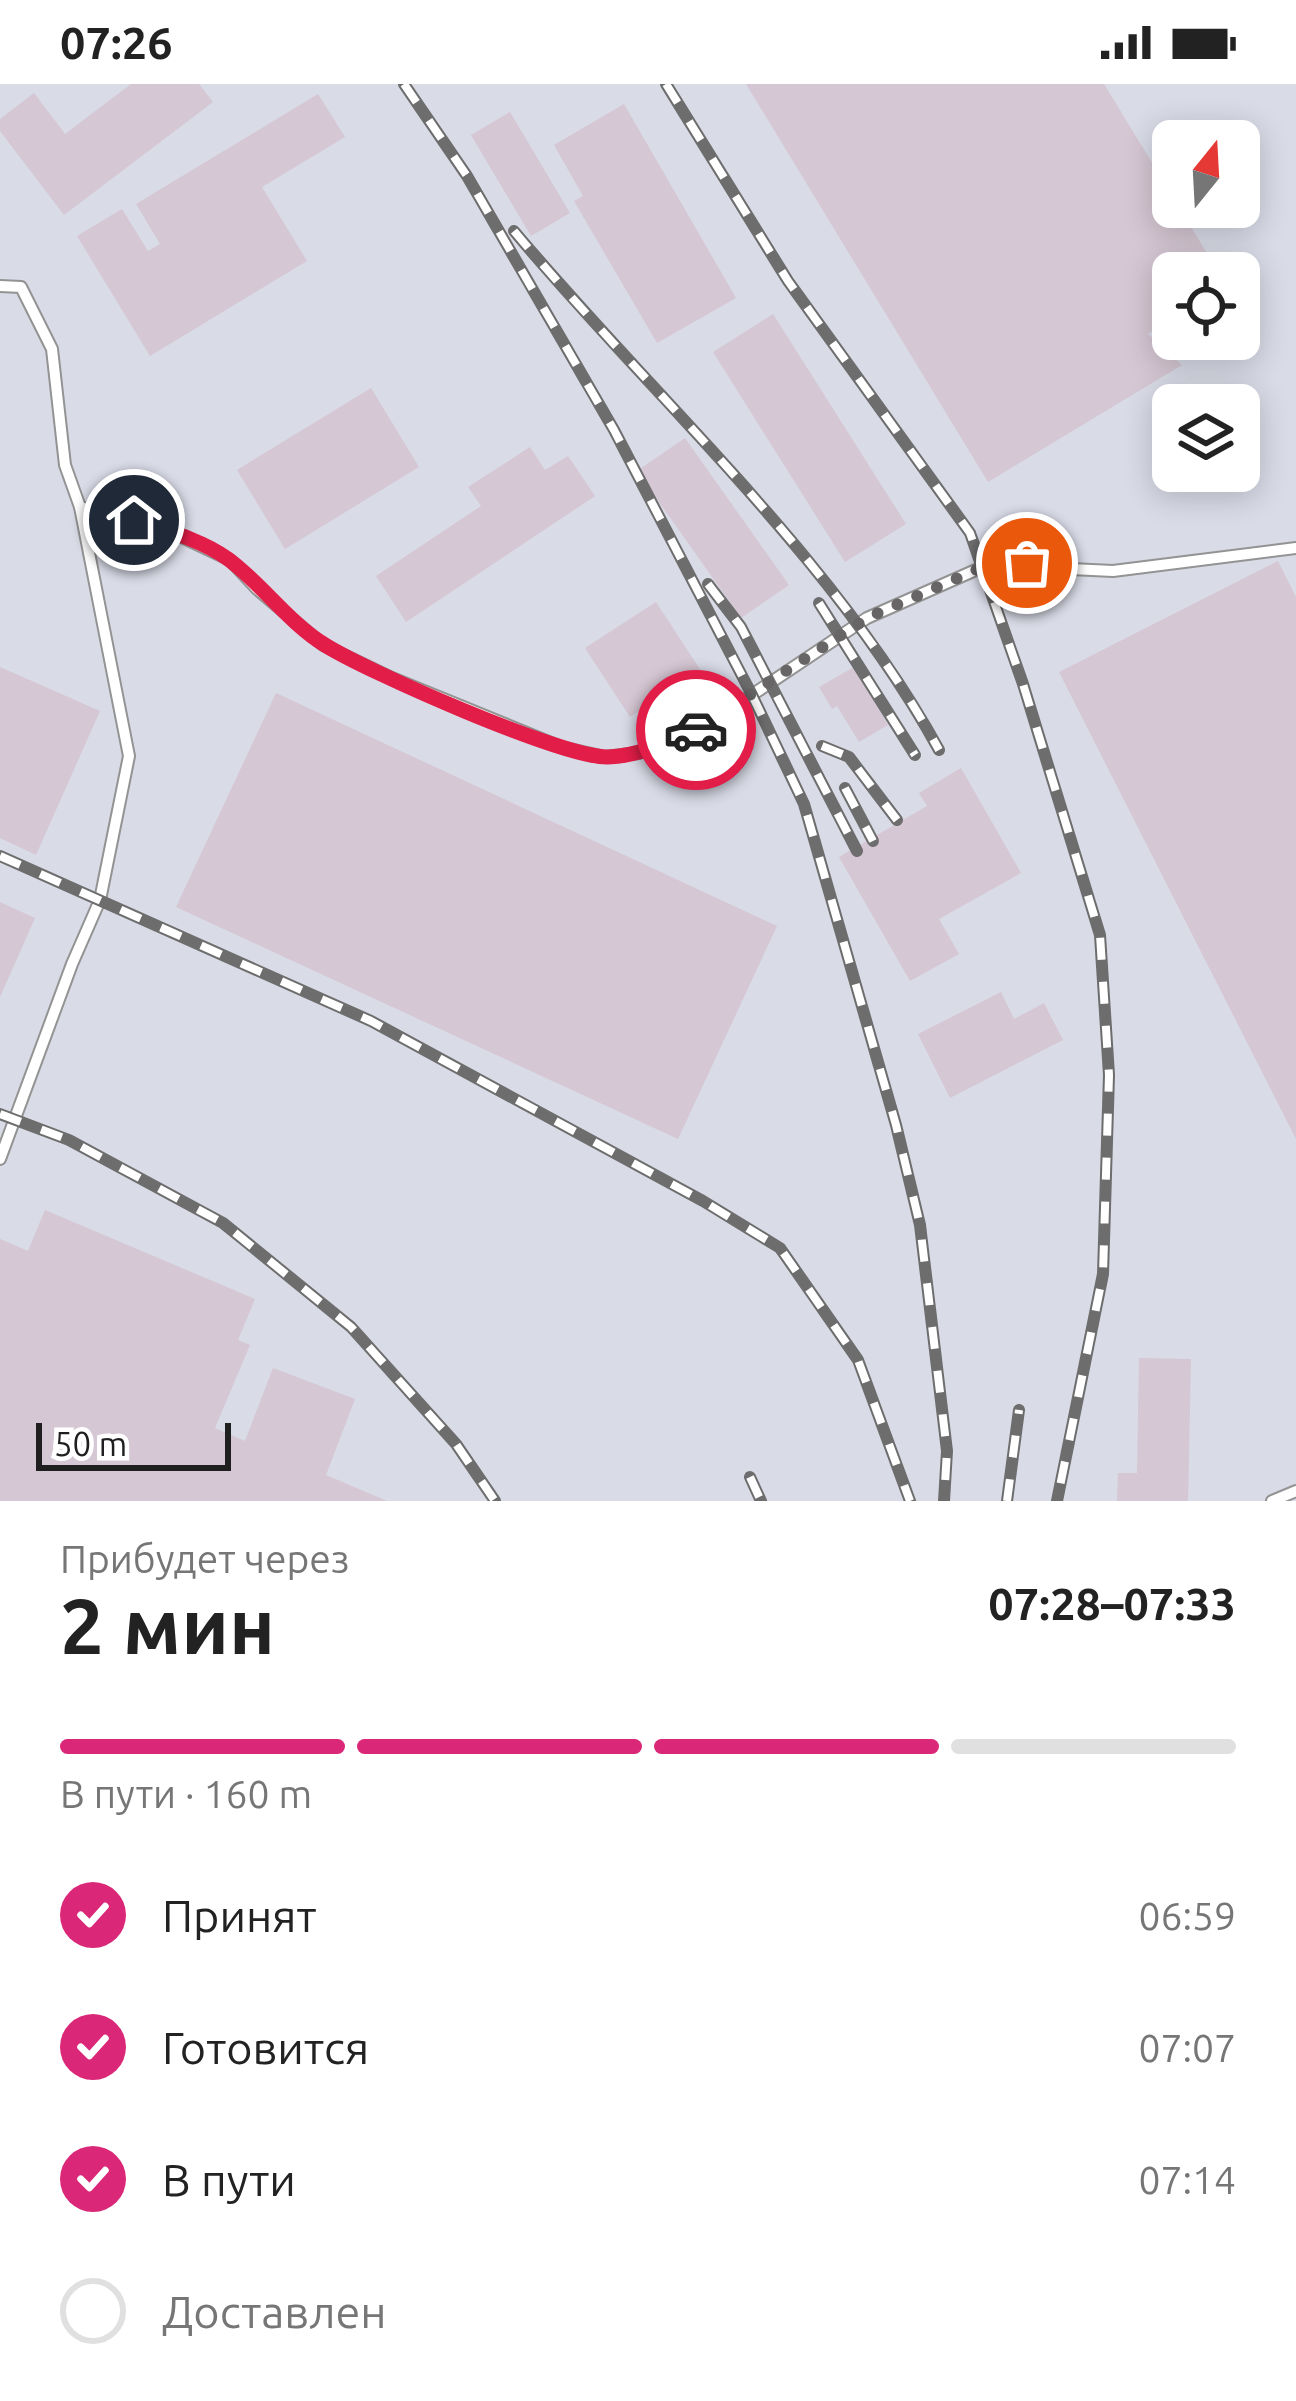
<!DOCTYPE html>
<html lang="ru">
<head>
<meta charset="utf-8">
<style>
	body { margin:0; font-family:Ubuntu,sans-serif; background:#f2f2f2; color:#222; height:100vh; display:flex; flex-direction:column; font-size:45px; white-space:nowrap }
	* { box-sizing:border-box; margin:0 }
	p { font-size:39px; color:#767676 }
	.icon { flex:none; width:66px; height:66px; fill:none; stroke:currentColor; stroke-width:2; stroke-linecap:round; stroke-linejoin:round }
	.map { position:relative; height:1417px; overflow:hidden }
	.panel { display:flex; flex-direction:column; background:#fff; flex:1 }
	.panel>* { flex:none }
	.needle { width:78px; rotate:18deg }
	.buttons { position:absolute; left:1152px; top:36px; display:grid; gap:24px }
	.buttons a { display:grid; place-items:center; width:108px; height:108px; border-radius:18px; background:#fff; box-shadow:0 6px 30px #0003; font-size:60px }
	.scale { position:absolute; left:36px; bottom:30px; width:195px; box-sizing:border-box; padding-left:12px; border:6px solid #1f1f1f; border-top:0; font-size:33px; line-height:42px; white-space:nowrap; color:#1f1f1f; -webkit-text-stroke:9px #fff; paint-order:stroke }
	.pin { position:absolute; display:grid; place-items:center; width:102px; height:102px; color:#fff; margin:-51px; border:6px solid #fff; border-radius:50%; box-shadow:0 3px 12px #0007 }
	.courier { position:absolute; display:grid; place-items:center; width:120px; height:120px; margin:-60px; border:9px solid #e11d48; border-radius:50%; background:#fff; color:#222; box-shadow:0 3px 15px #0007 }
	.head em { font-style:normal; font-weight:700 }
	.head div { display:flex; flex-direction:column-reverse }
	.head { display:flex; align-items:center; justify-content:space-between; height:204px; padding:0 60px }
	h1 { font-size:78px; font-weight:700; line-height:90px }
	.bar { display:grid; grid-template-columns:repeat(4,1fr); gap:18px 12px; align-content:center; height:144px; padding:0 60px }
	.bar i { height:15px; border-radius:9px; background:#e0e0e0 }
	.bar .on { background:#db2777 }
	.bar p { grid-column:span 4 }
	ol { padding:0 60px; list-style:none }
	li { display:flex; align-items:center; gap:36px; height:132px }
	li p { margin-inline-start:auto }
	li .icon { padding:12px; border-radius:50%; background:#db2777; color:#fff; stroke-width:4 }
	li:last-child { color:#767676 }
	li i { width:66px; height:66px; border:6px solid #e0e0e0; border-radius:50% }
	.status { display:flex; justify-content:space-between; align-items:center; height:84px; padding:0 60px; background:#fff; direction:ltr }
	.status svg { height:33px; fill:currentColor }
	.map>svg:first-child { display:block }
</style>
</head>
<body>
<div class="status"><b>07:26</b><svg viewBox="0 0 49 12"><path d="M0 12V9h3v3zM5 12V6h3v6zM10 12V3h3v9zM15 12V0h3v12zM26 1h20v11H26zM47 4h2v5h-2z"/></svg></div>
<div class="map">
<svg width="1296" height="1417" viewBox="0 0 1296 1417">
	<rect width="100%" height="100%" fill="#efe7ec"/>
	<path fill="#d9dbe7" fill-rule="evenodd" d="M0 0H1296V1417H0ZM1173 57H1239V123H1173ZM1173 189H1239V255H1173ZM1173 321H1239V387H1173Z"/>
	<g fill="#d5c7d3">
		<path d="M131 0H199L213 18 64 131 0 47V35L34 9 65 50Z"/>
		<path d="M746 0H1104L1173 113V123H1179L1219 189H1173V235L1148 250 1182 281 988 398Z"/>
		<path d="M318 10 345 53 262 103 307 177 150 272 77 152 122 125 148 167 160 160 136 120Z"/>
		<path d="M624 20 736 214 657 259 574 117 583 112 554 61Z"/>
		<path d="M510 28 570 129 531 152 471 51Z"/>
		<path d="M773 230 906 440 845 478 713 268Z"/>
		<path d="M371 304 419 383 285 465 237 386Z"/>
		<path d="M685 354 789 501 741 534 637 387Z"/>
		<path d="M530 363 545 386 568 372 595 412 406 538 376 492 481 422 468 403Z"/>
		<path d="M1278 477 1296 513V1055L1059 588Z"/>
		<path d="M656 518 701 587 630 633 585 564Z"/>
		<path d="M0 583 100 627 36 771 0 754Z"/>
		<path d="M854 583 888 641 859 658 837 622 832 625 819 603Z"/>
		<path d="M276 609 777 842 678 1055 176 823Z"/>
		<path d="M961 684 1021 789 939 835 959 870 910 897 839 773 927 722 919 709Z"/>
		<path d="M0 818 35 834 0 913Z"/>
		<path d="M1001 908 1014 935 1044 919 1063 956 950 1014 918 950Z"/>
		<path d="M45 1126 255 1215 238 1256 250 1261 215 1344 245 1357 273 1284 355 1315 326 1391 387 1417H0V1155L28 1167Z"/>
		<path d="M1139 1274 1191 1275 1188 1417H1117L1118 1389H1137Z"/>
	</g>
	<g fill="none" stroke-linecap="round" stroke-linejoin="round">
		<defs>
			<g id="service">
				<path d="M0 202 21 203 52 265 65 381 80 423 173 449 230 476 257 505 323 561 392 594 561 663 605 673 639 669 701 645 867 534 1003 474 1050 484 1113 487 1296 464"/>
				<path d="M0 1075 72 880 100 816 129 672 80 423"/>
				<path d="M1272 1417 1296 1407"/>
			</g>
		</defs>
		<use href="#service" stroke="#939393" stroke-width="14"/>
		<use href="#service" stroke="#fff" stroke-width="10"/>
		<defs>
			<g id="rail">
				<path d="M404 0 467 92 614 346 752 611 804 720 896 1041 920 1141 947 1367 944 1417"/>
				<path d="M666 0 788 197 970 449 1023 600 1100 851 1109 991 1103 1190 1057 1417"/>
				<path d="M514 147C654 314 834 474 939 666"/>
				<path d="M708 500 741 543 857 767"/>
				<path d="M819 519 915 671"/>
				<path d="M822 662 849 673 897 736"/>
				<path d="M845 704 873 757"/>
				<path d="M0 772 371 937 703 1117 780 1164 858 1276 910 1417"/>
				<path d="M0 1030 69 1056 223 1139 351 1243 456 1360 495 1417"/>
				<path d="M750 1393 761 1417"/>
				<path d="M1007 1417 1019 1326"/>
			</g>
		</defs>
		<use href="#rail" stroke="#6d6d6d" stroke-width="12"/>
		<use href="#rail" stroke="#fff" stroke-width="8" stroke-dasharray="22" stroke-linecap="butt"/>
	</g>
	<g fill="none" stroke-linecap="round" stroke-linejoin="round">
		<path stroke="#686567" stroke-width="12" stroke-dasharray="0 21.6" d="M696 646 867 534 1003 474 1027 479"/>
		<path stroke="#e11d48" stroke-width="15" d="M134 436C165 446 202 456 228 475 261 499 289 539 325 561 368 588 563 674 608 673 639 672 668 658 696 646"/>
	</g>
</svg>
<div class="buttons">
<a><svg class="needle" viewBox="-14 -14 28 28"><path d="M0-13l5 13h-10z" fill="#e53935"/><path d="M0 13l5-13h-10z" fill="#767676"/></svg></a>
<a><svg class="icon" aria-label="locate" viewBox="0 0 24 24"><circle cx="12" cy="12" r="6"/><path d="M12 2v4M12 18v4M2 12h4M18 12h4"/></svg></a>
<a><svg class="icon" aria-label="layers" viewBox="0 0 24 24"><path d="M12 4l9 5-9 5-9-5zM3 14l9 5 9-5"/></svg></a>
</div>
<div class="scale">50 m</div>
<div class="pin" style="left:1027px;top:479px;background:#ea580c"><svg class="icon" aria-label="bag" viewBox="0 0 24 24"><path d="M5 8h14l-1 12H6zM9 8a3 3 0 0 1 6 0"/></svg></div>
<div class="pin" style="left:134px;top:436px;background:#1f2937"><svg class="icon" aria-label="home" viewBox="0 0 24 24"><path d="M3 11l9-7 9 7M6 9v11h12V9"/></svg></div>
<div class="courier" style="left:696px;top:646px"><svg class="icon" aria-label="car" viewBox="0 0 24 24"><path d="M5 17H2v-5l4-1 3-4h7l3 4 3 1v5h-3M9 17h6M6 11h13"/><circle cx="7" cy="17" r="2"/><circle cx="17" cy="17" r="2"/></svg></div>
</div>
<section class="panel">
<div class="head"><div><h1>2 мин</h1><p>Прибудет через</p></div><em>07:28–07:33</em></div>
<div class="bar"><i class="on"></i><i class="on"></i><i class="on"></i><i></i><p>В пути · 160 m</p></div>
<ol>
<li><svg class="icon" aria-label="check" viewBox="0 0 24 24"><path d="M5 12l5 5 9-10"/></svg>Принят<p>06:59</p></li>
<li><svg class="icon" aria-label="check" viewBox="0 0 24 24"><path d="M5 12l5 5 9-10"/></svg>Готовится<p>07:07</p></li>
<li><svg class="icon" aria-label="check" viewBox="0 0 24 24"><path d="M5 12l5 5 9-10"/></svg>В пути<p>07:14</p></li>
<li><i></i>Доставлен</li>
</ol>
</section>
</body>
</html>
